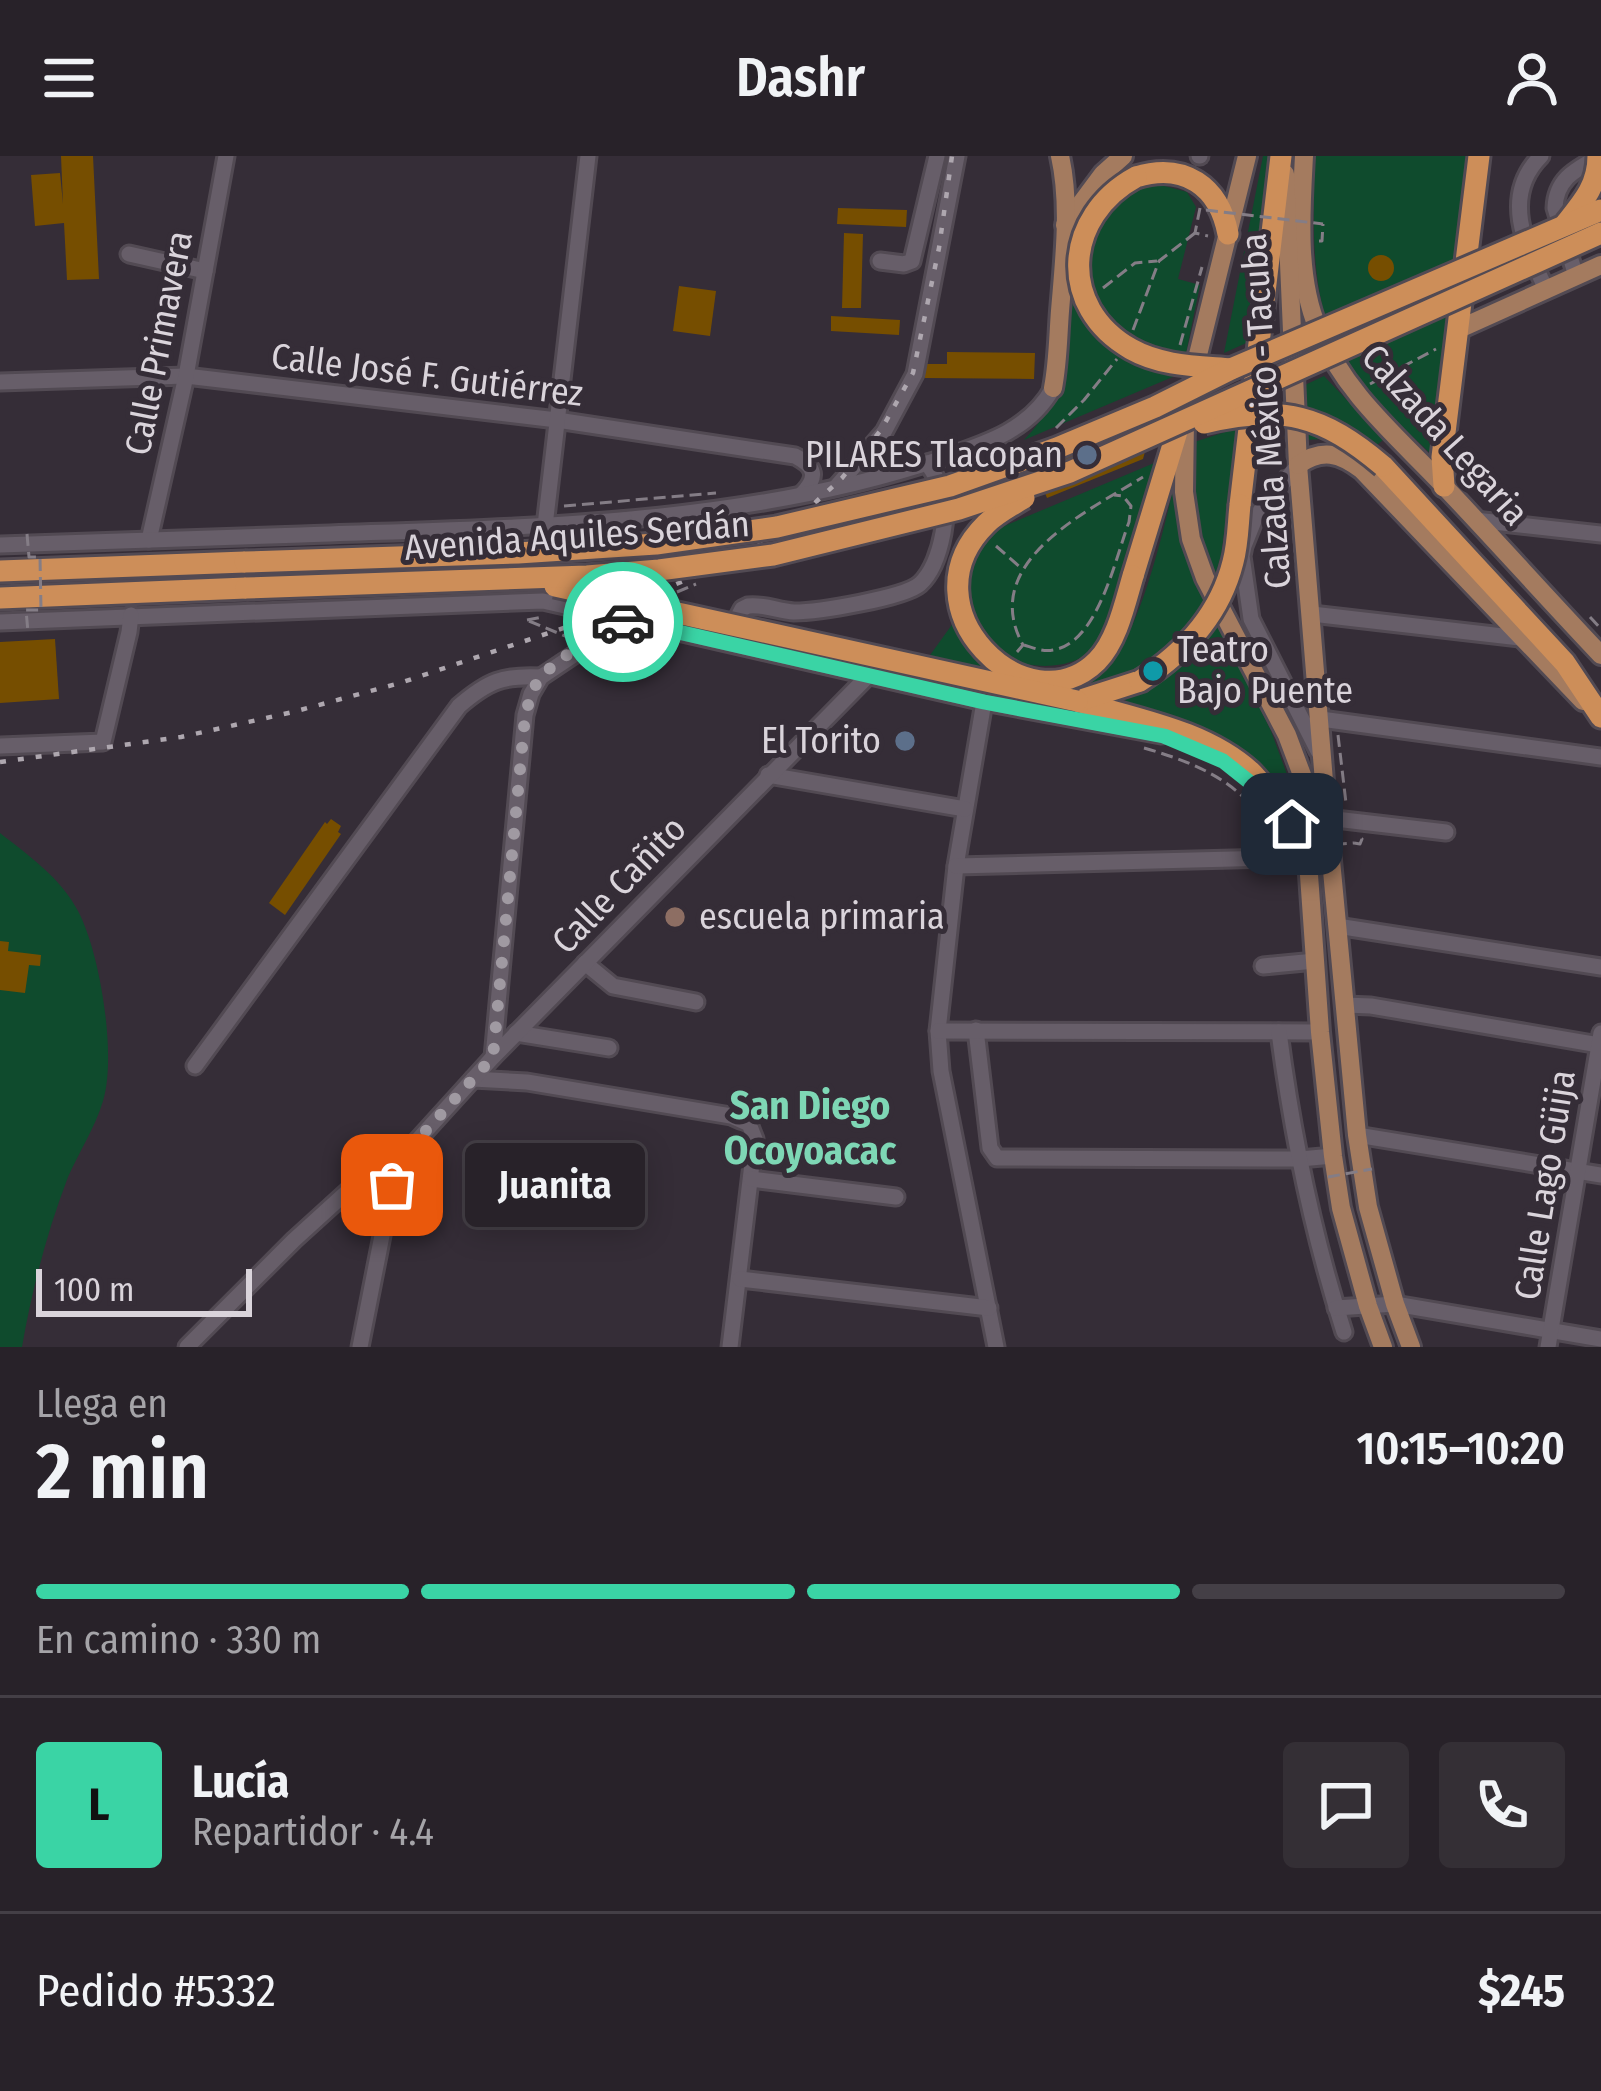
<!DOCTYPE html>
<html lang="es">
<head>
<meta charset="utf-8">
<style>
	body { margin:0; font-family:"Fira Sans Condensed",sans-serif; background:#342f35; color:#f1f3f6; height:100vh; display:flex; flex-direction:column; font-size:45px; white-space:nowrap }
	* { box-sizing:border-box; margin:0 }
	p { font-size:39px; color:#a5a4a8 }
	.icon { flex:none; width:66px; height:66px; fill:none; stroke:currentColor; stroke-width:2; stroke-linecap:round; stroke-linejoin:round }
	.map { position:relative; height:1191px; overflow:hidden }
	.sheet { display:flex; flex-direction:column; background:#282229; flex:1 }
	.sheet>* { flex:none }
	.scale { position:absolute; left:36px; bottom:30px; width:216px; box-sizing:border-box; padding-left:12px; border:6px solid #dad4db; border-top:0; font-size:33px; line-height:42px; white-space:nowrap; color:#dad4db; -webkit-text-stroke:9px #352d37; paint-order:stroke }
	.pin { position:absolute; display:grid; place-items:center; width:102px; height:102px; color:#fff; margin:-51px; border-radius:24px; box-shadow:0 6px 18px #0006 }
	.courier { position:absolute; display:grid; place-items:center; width:120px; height:120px; margin:-60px; border:9px solid #3ad4a5; border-radius:50%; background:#fff; color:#222; box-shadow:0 3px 15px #0007 }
	.bubble { position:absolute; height:84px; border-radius:12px; background:#282229; box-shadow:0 6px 30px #0003,0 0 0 3px #443f46; font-size:39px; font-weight:600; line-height:84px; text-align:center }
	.headline em { font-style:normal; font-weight:600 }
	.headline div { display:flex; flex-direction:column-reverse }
	.headline { display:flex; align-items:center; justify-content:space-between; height:204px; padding:0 36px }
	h1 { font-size:78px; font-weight:600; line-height:90px }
	.bar { display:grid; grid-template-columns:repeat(4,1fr); gap:18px 12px; align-content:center; height:144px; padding:0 36px }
	.bar i { height:15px; border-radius:9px; background:#443f46 }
	.bar .on { background:#3ad4a5 }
	.bar p { grid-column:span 4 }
	.line { display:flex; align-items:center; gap:30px; padding:0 36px; border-top:3px solid #443f46 }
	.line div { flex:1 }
	.round { display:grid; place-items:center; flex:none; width:126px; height:126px; border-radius:12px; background:#342f35 }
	header { display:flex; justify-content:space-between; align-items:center; height:156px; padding:0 36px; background:#282229; font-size:54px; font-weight:600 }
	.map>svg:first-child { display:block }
</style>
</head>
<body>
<header><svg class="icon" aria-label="menu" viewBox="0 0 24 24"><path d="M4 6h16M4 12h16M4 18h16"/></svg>Dashr<svg class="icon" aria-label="person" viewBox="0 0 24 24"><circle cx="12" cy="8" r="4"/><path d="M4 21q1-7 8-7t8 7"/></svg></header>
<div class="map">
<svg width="1601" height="1191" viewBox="0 0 1601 1191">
	<rect width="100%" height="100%" fill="#352d37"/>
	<g fill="#0f4b2d">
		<path d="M1263 0H1271L1253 184 1224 197Z"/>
		<path d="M1314 0H1466L1433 300C1408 275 1373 247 1353 219 1307 154 1314 76 1314 0Z"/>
		<path d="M1160 22 1161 29 1187 36 1196 51 1178 123 1200 129 1182 217 1024 284C1070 237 1068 190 1074 128L1092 120C1081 89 1098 58 1122 39 1132 31 1148 27 1160 22Z"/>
		<path d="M1324 220 1384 283 1365 300C1345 288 1332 281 1308 284L1305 229Z"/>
		<path d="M1238 272 1221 400 1215 419C1200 376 1188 334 1191 287Z"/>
		<path d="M1159 305C1145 356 1133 409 1112 458 1109 466 1106 476 1101 484 1083 511 1045 514 1016 506L1010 541 915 520 969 445 970 422 978 399 988 384 1002 371Z"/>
		<path d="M1176 320 1204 438 1271 575 1298 648 1255 604 1214 580 1124 552 1127 538 1113 525 1069 529C1084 523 1099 517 1110 506 1141 475 1166 365 1176 320Z"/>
		<path d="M0 677C28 699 61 722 78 755 100 796 117 900 103 945 95 972 79 996 68 1021 47 1076 32 1133 22 1191H0Z"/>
	</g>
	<g fill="#764e00">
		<path d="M61 0H93L99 123 67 124 64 67 35 70 31 19 60 17 63 48Z"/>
		<path d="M838 52 907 54 906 71 837 68Z"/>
		<path d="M844 77 863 78 861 152H842Z"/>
		<circle cx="1381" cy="112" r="13"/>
		<path d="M679 130 716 135 710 180 673 175Z"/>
		<path d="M831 160 900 164 899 179 831 175Z"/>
		<path d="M947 196 1035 197 1034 223 925 222V208H947Z"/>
		<path d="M1141 249 1151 273 1143 303 1047 342 1028 295Z"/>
		<path d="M1262 261 1286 265 1282 289 1271 287 1270 295 1258 293Z"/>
		<path d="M55 483 59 543 0 547V486Z"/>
		<path d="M331 663 341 670 338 676 341 678 285 759 269 747 325 666 327 668Z"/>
		<path d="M0 785 9 786 8 795 41 799 40 810 29 809 25 837 0 834Z"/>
	</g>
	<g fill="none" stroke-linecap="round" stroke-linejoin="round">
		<defs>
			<g id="minor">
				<path d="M1199 0H1200"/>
				<path d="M1541 0C1501 40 1525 89 1546 133"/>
				<path d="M129 98 205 115"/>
				<path d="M880 105 904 108 912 105 937 0"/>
				<path d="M1576 120 1555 52C1556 22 1577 13 1600 0"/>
				<path d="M0 226 186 220 557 264 795 300C816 311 818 321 802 338"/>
				<path d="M1298 309 1256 360 1244 390 1242 400 1251 463 1318 595"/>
				<path d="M836 331 884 276 915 218 957 0"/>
				<path d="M1475 364 1601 378"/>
				<path d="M149 384 186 220 226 0"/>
				<path d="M0 389C100 386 200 383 301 379 513 371 737 371 940 303 984 288 1029 275 1053 232"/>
				<path d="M544 403 545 370 588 0"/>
				<path d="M1312 458 1520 482"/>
				<path d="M0 466 543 445 984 546 1161 579"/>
				<path d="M731 474 742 453 748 450C764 448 778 455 794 456 817 456 904 442 920 428 933 416 940 393 943 377 948 350 943 329 927 307"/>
				<path d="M984 546 956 710 938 875 941 915 996 1191"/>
				<path d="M1321 563 1601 601"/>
				<path d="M0 590 103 586 129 476 131 459"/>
				<path d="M768 619 965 653"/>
				<path d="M1327 662 1446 676"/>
				<path d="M956 710 1307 701 1293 667 1273 646"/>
				<path d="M1337 770 1601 811"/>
				<path d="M585 807 613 830 696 846"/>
				<path d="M1263 810 1315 805"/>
				<path d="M1345 849 1371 850 1599 889"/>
				<path d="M976 874 990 992 997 1002 1300 1003 1333 1000"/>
				<path d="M938 875 1320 876"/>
				<path d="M1279 876C1292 977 1313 1079 1344 1176"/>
				<path d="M516 877 609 892"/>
				<path d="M493 901 525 559 531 538 541 521 626 464 625 364"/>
				<path d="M195 910 459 550C488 525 503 519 541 521"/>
				<path d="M473 923 527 926 731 960 749 968 755 983 730 1191"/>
				<path d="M1357 979 1601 1019"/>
				<path d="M751 1023 896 1041"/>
				<path d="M740 1123 989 1152"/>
				<path d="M1336 1152 1395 1148 1601 1183"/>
				<path d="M187 1191 294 1084 360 1024 400 1007"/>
				<path d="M360 1191 392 1029 400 1007 414 988 493 901 868 520"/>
				<path d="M1548 1191 1601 877"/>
			</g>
			<g id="major">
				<path d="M1304 0C1301 56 1296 121 1318 173 1345 238 1397 280 1444 330 1497 386 1548 443 1601 499"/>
				<path d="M1285 18 1298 309 1327 662 1357 979 1368 1051 1395 1148 1411 1191"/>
				<path d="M1065 69 1103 18 1123 0"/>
				<path d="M1459 173 1601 109"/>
				<path d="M1193 219 1247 0"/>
				<path d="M1053 232C1058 206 1058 181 1060 155 1064 105 1071 49 1060 0"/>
				<path d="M1185 264 1184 336 1191 383 1205 422 1287 579 1302 619 1320 876 1333 1000 1341 1052 1368 1150 1383 1191"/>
				<path d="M1298 309C1322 292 1340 297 1362 314L1583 545"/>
			</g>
			<g id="highway">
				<path d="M1136 21C1184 6 1219 30 1228 78"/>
				<path d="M1383 310 1565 507 1601 561"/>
				<path d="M1444 330 1442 301 1479 0"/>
				<path d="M1240 349 1281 0"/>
				<path d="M0 415 245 406"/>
				<path d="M1133 420 1186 246"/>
				<path d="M0 442 246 432"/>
				<path d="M1077 545C1135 563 1205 574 1251 616 1262 627 1271 641 1282 652"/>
				<path d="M1078 545 1140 525"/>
			</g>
		</defs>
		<use href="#minor" stroke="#524a53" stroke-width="21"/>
		<use href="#major" stroke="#524a53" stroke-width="24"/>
		<use href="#highway" stroke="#524a53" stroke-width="27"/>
		<g stroke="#847d86" stroke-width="3" stroke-dasharray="12 6" stroke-linecap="butt">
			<path d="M1200 52 1195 77 1208 80"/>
			<path d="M1319 85H1322L1323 68"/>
			<path d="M1103 132 1135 107 1157 105"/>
			<path d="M1133 174 1159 105 1195 77"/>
			<path d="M1180 189 1202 111"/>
			<path d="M1370 228 1436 193"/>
			<path d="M1056 272 1084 244 1117 203"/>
			<path d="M564 350 716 337"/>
			<path d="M996 390 1020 411"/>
			<path d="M677 436 696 428"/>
			<path d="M1590 461 1601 473"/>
			<path d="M527 464 543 461"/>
			<path d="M529 465 570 482"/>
			<path d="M1024 489C1034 492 1043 496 1053 494 1098 487 1115 403 1129 366L1131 350 1123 340 1114 339"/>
			<path d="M1017 496 1023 489C978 407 1086 356 1143 321"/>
			<path d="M1338 579 1346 647"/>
			<path d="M1144 592C1200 608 1249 629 1273 684L1272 689"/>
			<path d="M1354 687 1360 688 1362 683 1357 681"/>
		</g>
		<use href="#minor" stroke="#675e69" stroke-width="15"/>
		<use href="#major" stroke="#a47b5f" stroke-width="18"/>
		<use href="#highway" stroke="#cd8e59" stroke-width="21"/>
		<path stroke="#aea7af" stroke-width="4.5" stroke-dasharray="6 12" stroke-linecap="butt" d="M0 606 181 581 293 556 400 527 605 458 743 400 794 366 842 322 881 274 913 217 939 92 952 0"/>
		<defs>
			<g id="highway-bridge">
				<path d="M1136 21C1064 60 1057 151 1131 193 1161 210 1197 210 1231 213"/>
				<path d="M1566 67C1583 46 1598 29 1598 0"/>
				<path d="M1204 267C1282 248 1323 259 1383 310"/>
				<path d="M1024 342C1011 350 997 357 986 368 901 452 1028 574 1097 505 1117 485 1125 447 1133 420"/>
				<path d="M245 406 518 397 656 388 777 371 950 330 1057 292 1155 251 1231 213 1601 54"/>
				<path d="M555 430 1077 545"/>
				<path d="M246 432 587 420 659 414 773 399 959 353 1070 316 1601 77"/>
				<path d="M1140 525C1184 497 1220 458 1233 406 1238 388 1238 368 1240 349"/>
			</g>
		</defs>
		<use href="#highway-bridge" stroke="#524a53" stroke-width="27" stroke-linecap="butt"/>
		<g stroke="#847d86" stroke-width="3" stroke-dasharray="12 6" stroke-linecap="butt">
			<path d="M1206 54 1323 68"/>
			<path d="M27 378 29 401H40L41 454H26L28 476"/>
			<path d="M1263 694 1354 687"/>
			<path d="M1328 1021 1372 1013"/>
		</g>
		<use href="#highway-bridge" stroke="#cd8e59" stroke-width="21"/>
	</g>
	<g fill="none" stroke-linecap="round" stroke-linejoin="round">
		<path stroke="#a09aa2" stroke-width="12" stroke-dasharray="0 21.6" d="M392 1029 400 1007 414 988 493 901 525 560C529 547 531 533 540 523 560 498 596 482 623 466"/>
		<path stroke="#3ad4a5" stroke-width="15" d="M623 466 626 464 984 546 1164 580 1223 605 1282 652 1292 668"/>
	</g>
	<g fill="#5c6f8a" stroke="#352d37" stroke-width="4.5">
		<circle cx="1087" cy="299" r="12"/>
		<circle cx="905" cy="585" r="12"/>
	</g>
	<circle fill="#0f9aa8" stroke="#352d37" stroke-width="4.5" cx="1153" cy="515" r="12"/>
	<circle fill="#8d6e63" stroke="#352d37" stroke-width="4.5" cx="675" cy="761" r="12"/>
	<g text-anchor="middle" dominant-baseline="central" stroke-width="10" stroke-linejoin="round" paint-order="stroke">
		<g font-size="36" fill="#dad4db" stroke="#352d37">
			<text transform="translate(159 187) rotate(-79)">Calle Primavera</text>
			<text transform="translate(427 219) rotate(7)">Calle José F. Gutiérrez</text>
			<text transform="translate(1266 255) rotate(-94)">Calzada México - Tacuba</text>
			<text transform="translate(1445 279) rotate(48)">Calzada Legaria</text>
			<text transform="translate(577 380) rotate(-4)">Avenida Aquiles Serdán</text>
			<text transform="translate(619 729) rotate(-46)">Calle Cañito</text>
			<text transform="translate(1545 1029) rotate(-81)">Calle Lago Güija</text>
		</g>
		<g font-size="36" fill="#dad4db" stroke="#352d37" text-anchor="end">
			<text x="1063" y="299">PILARES Tlacopan</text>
			<text x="1177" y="494" text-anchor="start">Teatro<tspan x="1177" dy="41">Bajo Puente</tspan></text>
			<text x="881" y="585">El Torito</text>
			<text x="699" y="761" text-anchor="start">escuela primaria</text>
		</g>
		<g font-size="39" font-weight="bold" fill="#7ed7b5" stroke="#352d37">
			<text x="810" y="950">San Diego<tspan x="810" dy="45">Ocoyoacac</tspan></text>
		</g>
	</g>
</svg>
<div class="scale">100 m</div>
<div class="pin" style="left:392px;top:1029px;background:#ea580c"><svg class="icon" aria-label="bag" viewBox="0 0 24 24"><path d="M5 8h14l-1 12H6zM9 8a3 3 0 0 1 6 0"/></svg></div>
<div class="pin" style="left:1292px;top:668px;background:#1f2937"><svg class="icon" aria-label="home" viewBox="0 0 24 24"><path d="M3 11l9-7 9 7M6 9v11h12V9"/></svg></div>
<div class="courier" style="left:623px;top:466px"><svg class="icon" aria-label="car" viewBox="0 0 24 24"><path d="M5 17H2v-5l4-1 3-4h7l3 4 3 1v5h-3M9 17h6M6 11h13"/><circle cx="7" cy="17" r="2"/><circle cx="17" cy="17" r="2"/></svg></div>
<div class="bubble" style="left:465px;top:987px;width:180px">Juanita</div>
</div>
<section class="sheet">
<div class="headline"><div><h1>2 min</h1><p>Llega en</p></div><em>10:15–10:20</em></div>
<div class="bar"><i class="on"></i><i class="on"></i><i class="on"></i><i></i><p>En camino · 330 m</p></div>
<div class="line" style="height:216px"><b class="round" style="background:#3ad4a5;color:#111">L</b><div><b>Lucía</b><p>Repartidor · 4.4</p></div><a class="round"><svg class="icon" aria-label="chat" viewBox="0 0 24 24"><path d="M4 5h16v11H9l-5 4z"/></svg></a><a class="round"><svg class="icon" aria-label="phone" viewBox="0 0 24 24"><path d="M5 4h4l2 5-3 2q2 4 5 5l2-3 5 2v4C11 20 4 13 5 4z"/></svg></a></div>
<div class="line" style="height:156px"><div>Pedido #5332</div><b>$245</b></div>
</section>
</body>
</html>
